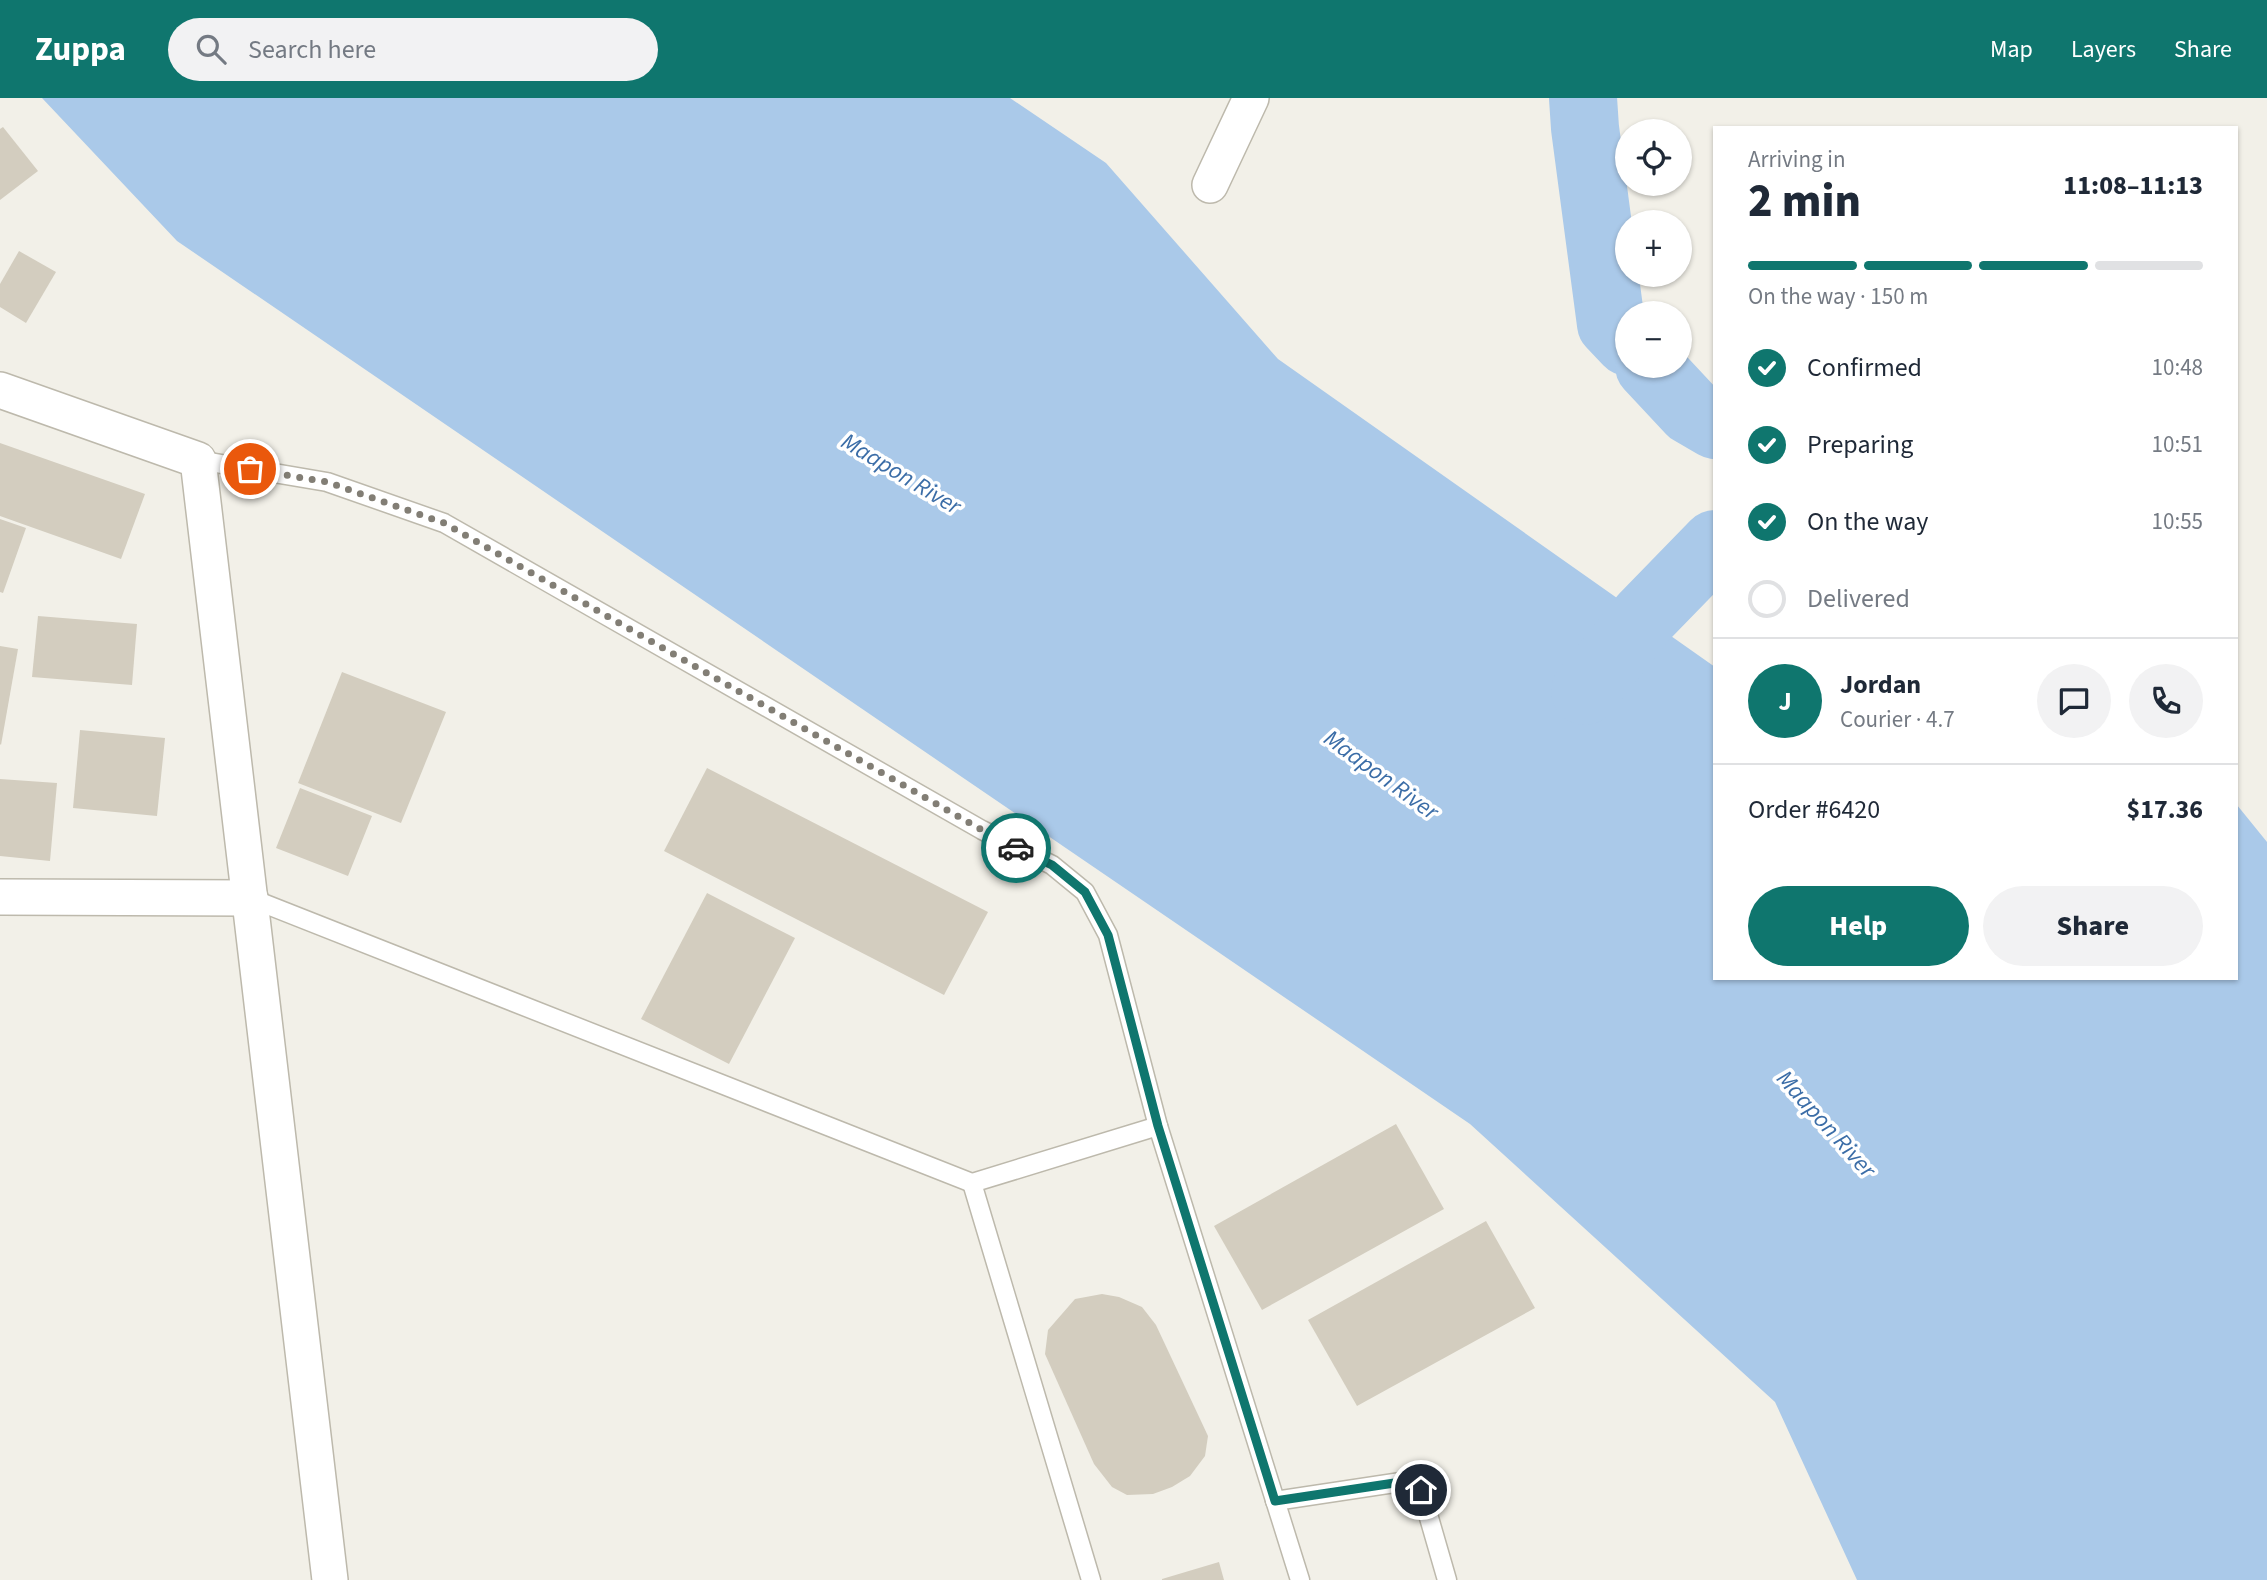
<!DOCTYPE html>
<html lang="en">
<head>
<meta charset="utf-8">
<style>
	body { margin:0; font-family:"Source Sans 3",sans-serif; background:#f2f2f3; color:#1f2937; height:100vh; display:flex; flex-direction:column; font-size:26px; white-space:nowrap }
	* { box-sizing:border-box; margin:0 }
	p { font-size:23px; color:#747a83 }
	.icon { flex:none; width:38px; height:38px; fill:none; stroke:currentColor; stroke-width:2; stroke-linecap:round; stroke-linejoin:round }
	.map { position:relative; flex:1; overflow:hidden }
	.panel { position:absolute; left:1713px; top:28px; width:525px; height:854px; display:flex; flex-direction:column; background:#fff; border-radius:0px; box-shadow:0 2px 5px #0004 }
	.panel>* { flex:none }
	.tools { position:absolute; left:1615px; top:21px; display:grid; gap:14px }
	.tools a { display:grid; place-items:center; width:77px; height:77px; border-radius:50%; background:#fff; box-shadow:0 2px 5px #0004; font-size:35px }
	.pin { position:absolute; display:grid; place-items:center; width:60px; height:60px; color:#fff; margin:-30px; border:4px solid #fff; border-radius:50%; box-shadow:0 2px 7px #0007 }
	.courier { position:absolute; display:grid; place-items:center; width:70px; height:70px; margin:-35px; border:5px solid #0f766e; border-radius:50%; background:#fff; color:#222; box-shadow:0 2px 9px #0007 }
	.overview em { font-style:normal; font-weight:800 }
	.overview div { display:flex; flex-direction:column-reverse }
	.overview { display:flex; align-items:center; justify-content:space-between; height:119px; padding:0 35px }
	h1 { font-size:46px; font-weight:800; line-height:52px }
	.bar { display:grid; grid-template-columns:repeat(4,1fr); gap:10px 7px; align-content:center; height:84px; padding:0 35px }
	.bar i { height:9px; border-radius:5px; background:#e0e1e3 }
	.bar .active { background:#0f766e }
	.bar p { grid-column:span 4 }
	.line { display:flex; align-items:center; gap:18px; padding:0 35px; border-top:2px solid #e0e1e3 }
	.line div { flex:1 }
	.round { display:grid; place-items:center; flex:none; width:74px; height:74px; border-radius:37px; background:#f2f2f3 }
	ol { padding:0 35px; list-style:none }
	li { display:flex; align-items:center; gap:21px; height:77px }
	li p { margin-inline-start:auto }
	li .icon { padding:7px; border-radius:50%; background:#0f766e; color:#fff; stroke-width:4 }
	li:last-child { color:#747a83 }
	li i { width:38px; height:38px; border:4px solid #e0e1e3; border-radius:50% }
	.button { display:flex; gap:14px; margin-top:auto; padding:14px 35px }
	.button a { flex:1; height:80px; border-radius:42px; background:#0f766e; color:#fff; font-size:28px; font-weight:800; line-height:80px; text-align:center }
	.button a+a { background:#f2f2f3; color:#1f2937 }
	header { display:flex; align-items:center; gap:42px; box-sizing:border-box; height:98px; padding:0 35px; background:#0f766e; color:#fff }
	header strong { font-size:33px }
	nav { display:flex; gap:38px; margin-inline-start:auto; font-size:24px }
	.search { width:490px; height:63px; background:#f2f2f3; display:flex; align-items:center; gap:18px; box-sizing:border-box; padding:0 24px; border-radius:38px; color:#747a83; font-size:26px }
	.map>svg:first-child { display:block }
</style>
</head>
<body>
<header>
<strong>Zuppa</strong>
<div class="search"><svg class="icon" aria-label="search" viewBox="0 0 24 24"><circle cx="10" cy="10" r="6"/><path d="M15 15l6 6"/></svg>Search here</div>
<nav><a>Map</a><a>Layers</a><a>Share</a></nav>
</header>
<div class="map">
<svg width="2267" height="1482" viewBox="0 0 2267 1482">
	<rect width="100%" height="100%" fill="#f2f0e8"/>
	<path fill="#aac9e9" d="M42 0H1010L1106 65 1278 261 1715 569V880H2236L2237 707 2267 744V1482H1857L1775 1304 1470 1026 177 143Z"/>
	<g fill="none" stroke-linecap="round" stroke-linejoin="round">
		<g stroke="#aac9e9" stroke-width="68">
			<path d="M1583 0 1585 30 1611 226 1628 244"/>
			<path d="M1649 268 1691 313 1715 327"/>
			<path d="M1585 593 1644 519 1715 446"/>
		</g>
	</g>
	<g fill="#d3cdbf">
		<path d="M3 29 38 73 0 102V31Z"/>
		<path d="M19 153 56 174 26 225 0 209V186Z"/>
		<path d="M0 345 145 396 121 461 0 418Z"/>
		<path d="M0 421 26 430 3 495 0 494Z"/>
		<path d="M38 518 137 526 132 587 32 579Z"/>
		<path d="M0 548 18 551 1 647 0 646Z"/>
		<path d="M342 574 446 614 401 725 298 685Z"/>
		<path d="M80 632 165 640 157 718 73 710Z"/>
		<path d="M707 670 988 814 944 897 664 753Z"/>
		<path d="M0 681 57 685 50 763 0 758Z"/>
		<path d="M300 690 372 718 348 778 276 750Z"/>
		<path d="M707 795 795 840 729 966 641 921Z"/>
		<path d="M1396 1026 1444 1111 1262 1212 1214 1128Z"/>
		<path d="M1486 1123 1535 1210 1357 1308 1308 1222Z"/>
		<path d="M1102 1196 1119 1199 1142 1209 1156 1227 1208 1338 1205 1358 1190 1378 1172 1389 1153 1396 1127 1397 1112 1389 1094 1366 1045 1256 1048 1232 1075 1201Z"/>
		<path d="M1219 1464 1224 1482H1162V1481Z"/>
	</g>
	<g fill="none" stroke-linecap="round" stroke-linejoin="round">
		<defs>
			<g id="lane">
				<path d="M198 362 327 384 444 425 982 732 1052 767 1085 794 1108 837 1158 1028 1300 1482"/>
				<path d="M250 800 972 1085 1158 1028"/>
				<path d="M972 1085 1091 1482"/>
				<path d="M1275 1403 1401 1384 1421 1392 1447 1482"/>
			</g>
			<g id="street">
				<path d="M1210 87 1251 0"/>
				<path d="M0 292 198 362 330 1482"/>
				<path d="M0 799 250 800"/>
			</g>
		</defs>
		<use href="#lane" stroke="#bdb9ac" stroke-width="21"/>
		<use href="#street" stroke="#bdb9ac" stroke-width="38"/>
		<use href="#lane" stroke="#fff" stroke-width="18"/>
		<use href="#street" stroke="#fff" stroke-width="35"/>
	</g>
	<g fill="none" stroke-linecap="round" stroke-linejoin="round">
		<path stroke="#827e75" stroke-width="7" stroke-dasharray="0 12.6" d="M250 371 327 384 444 425 982 732 1016 750"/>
		<path stroke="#0f766e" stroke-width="9" d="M1016 750 1052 767 1085 794 1108 837 1158 1028 1275 1403 1401 1384 1421 1392"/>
	</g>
	<g text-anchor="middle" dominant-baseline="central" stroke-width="7" stroke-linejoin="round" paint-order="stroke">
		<g font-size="24" font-style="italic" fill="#3b6da7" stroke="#fff">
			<text transform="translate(901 376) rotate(31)">Maapon River</text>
			<text transform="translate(1381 677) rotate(36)">Maapon River</text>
			<text transform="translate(1826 1026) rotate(48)">Maapon River</text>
		</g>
	</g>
</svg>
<div class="tools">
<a><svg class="icon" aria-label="locate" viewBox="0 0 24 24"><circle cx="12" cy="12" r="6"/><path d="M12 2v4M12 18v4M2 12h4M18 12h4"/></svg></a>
<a>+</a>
<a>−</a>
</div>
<div class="pin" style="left:250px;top:371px;background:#ea580c"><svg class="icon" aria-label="bag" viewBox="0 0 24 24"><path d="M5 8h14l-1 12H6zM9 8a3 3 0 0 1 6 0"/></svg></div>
<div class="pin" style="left:1421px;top:1392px;background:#1f2937"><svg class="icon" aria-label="home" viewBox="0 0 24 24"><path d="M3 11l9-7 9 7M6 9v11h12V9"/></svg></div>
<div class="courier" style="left:1016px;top:750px"><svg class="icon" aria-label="car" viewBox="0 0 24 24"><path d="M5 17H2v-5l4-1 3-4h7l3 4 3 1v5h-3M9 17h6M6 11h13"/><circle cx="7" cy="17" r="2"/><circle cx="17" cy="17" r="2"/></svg></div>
<section class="panel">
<div class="overview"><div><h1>2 min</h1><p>Arriving in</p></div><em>11:08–11:13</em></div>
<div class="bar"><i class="active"></i><i class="active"></i><i class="active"></i><i></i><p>On the way · 150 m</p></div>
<ol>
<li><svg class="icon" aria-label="check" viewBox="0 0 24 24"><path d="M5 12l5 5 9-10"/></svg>Confirmed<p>10:48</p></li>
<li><svg class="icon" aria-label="check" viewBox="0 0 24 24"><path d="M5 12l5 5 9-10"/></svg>Preparing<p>10:51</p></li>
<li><svg class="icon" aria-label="check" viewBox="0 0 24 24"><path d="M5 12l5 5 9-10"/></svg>On the way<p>10:55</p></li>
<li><i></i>Delivered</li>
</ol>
<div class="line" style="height:126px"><b class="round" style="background:#0f766e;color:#fff">J</b><div><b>Jordan</b><p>Courier · 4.7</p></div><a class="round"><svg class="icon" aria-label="chat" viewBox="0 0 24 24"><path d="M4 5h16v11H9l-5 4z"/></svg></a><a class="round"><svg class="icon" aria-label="phone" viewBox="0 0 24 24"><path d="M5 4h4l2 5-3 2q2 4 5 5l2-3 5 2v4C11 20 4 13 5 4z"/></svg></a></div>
<div class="line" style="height:91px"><div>Order #6420</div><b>$17.36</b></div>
<div class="button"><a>Help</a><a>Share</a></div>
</section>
</div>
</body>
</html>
